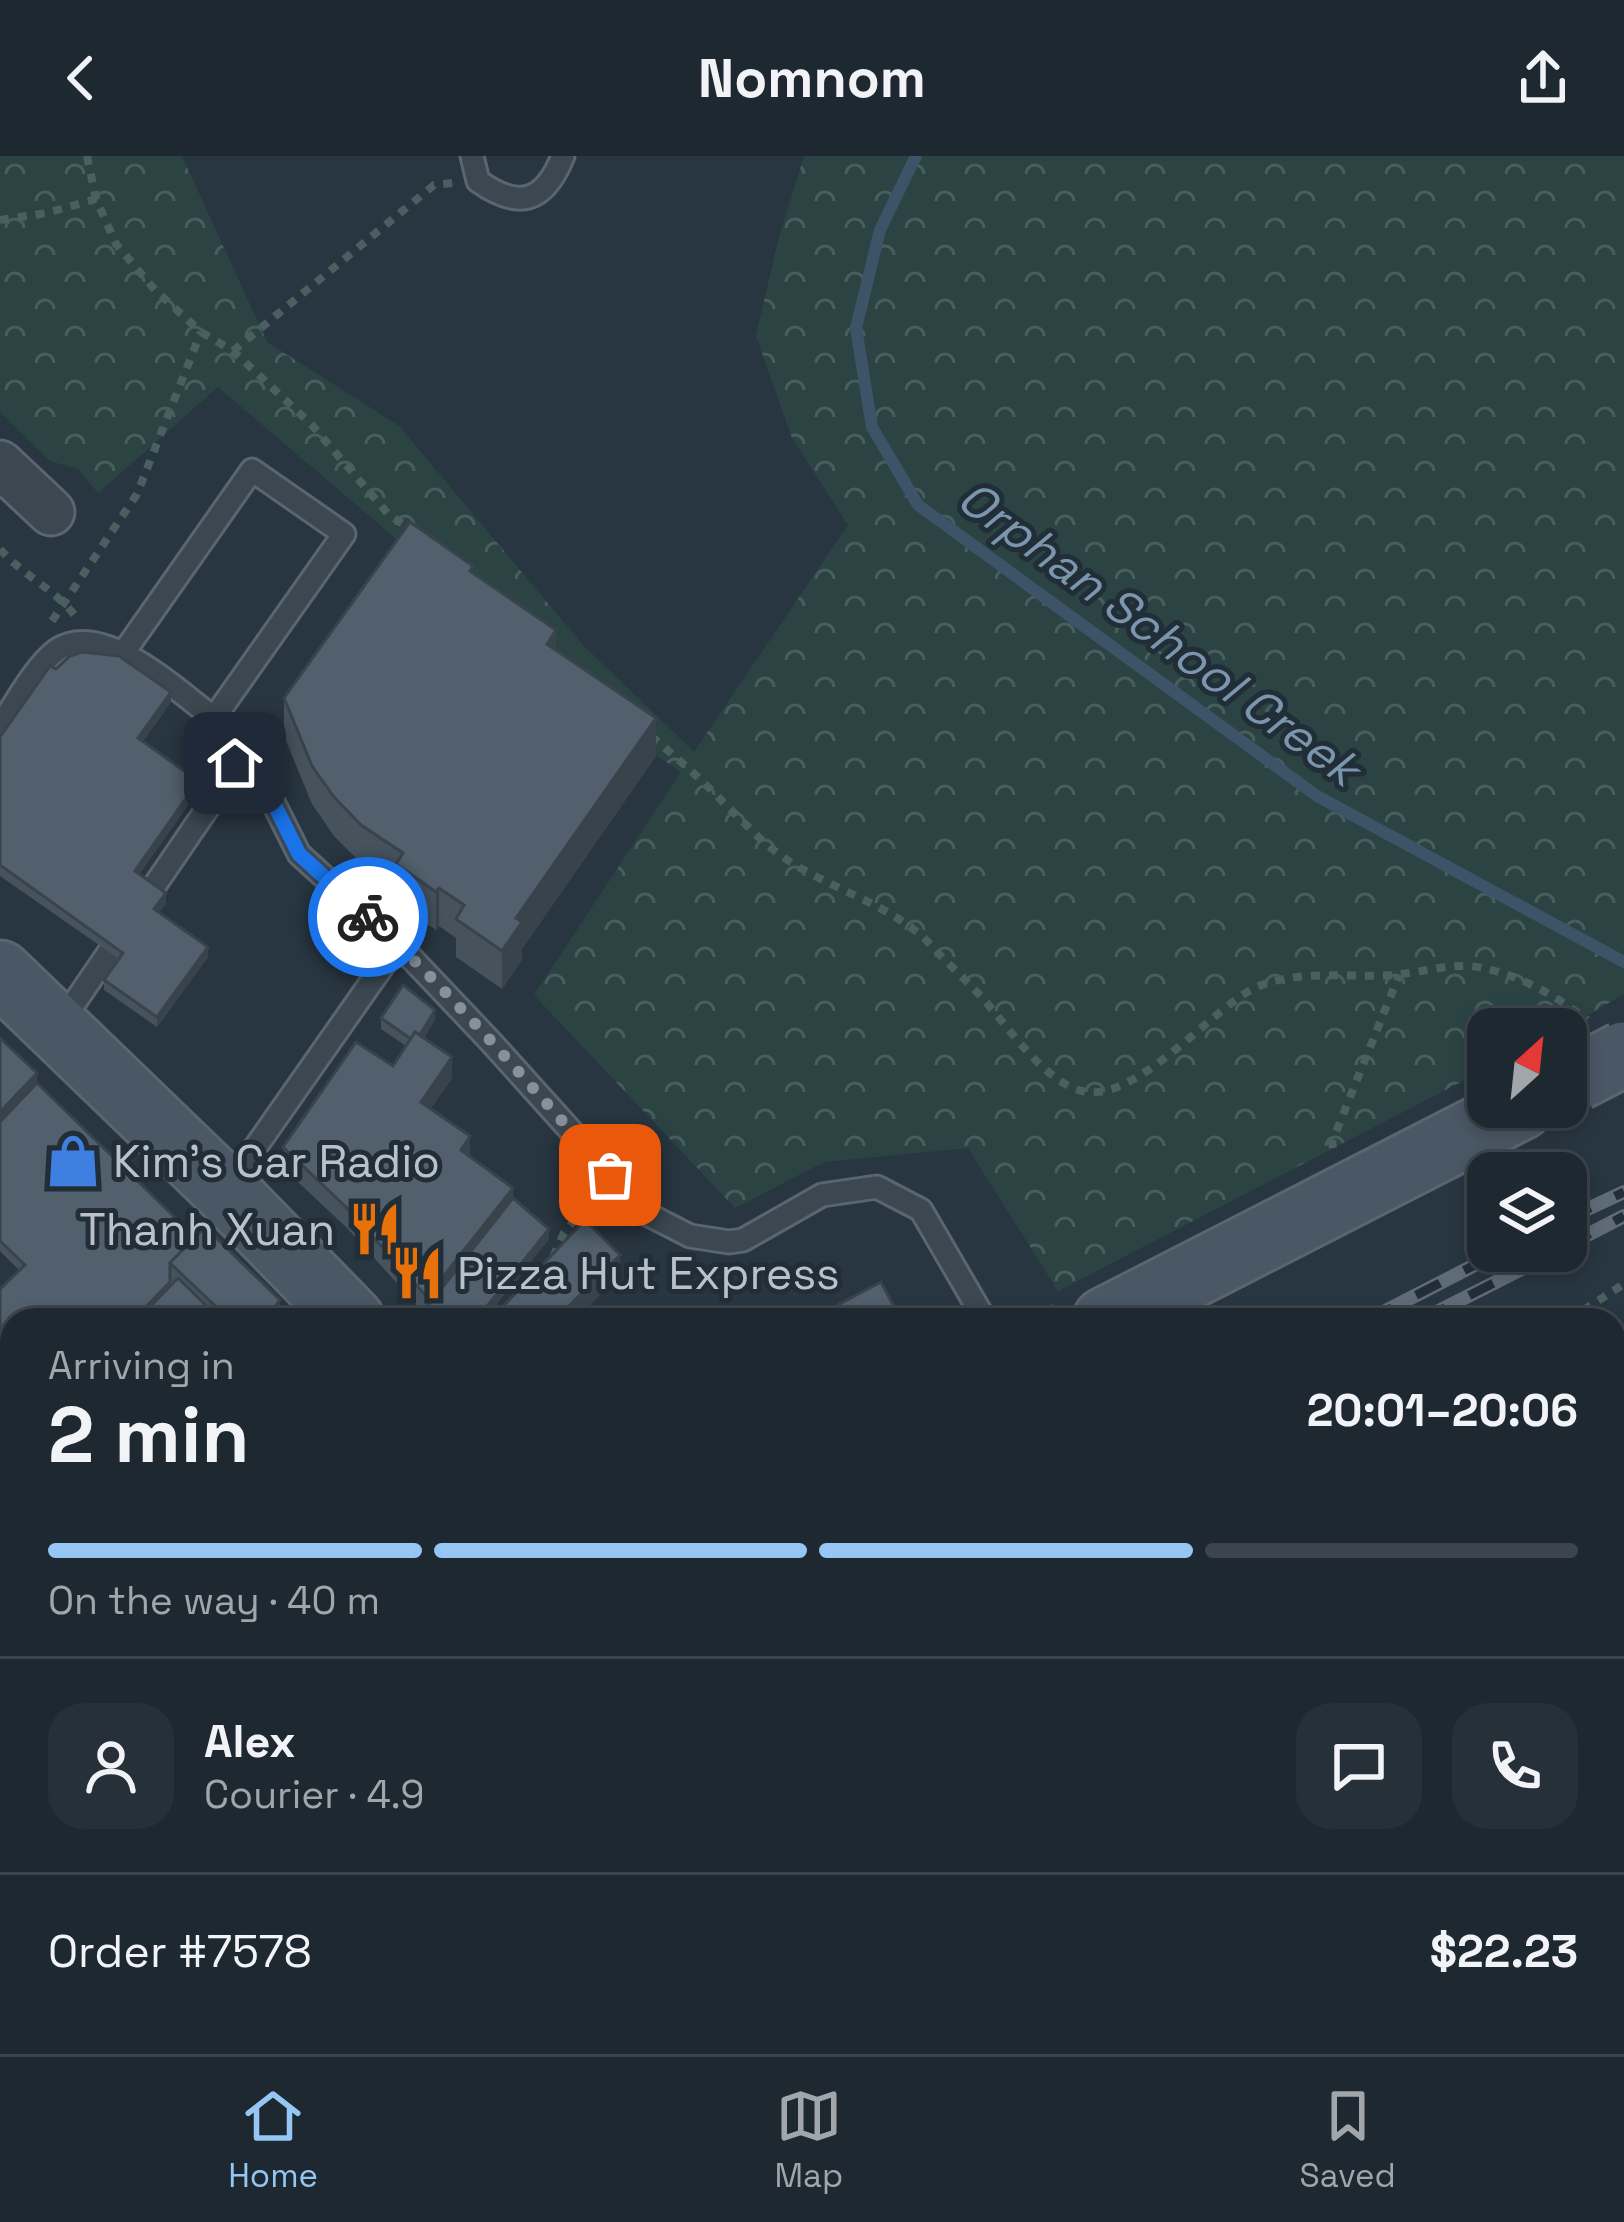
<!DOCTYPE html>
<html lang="en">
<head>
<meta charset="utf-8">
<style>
	body { margin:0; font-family:"Space Grotesk",sans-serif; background:#263039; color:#f1f3f6; height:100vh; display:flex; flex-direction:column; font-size:45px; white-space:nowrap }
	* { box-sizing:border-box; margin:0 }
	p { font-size:39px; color:#a1a6ab }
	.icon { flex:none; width:66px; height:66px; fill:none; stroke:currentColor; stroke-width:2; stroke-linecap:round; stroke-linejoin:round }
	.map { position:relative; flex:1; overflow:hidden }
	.sheet { position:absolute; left:0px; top:1152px; width:1626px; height:747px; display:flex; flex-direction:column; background:#1e2831; border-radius:36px 36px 0 0; box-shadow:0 6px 18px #0003,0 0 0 3px #3c444d }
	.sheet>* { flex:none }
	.needle { width:78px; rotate:27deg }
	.controls { position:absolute; left:1467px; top:852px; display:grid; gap:24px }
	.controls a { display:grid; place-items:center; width:120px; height:120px; border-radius:24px; background:#1e2831; box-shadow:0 6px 18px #0003,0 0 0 3px #3c444d; font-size:60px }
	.pin { position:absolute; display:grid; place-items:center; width:102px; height:102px; color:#fff; margin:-51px; border-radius:24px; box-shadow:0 6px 18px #0006 }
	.courier { position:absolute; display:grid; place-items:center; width:120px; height:120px; margin:-60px; border:9px solid #1a73e8; border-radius:50%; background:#fff; color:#222; box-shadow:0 3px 15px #0007 }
	.headline em { font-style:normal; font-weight:700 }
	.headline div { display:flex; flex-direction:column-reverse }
	.headline { display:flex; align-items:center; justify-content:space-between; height:204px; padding:0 48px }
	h1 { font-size:78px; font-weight:700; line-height:90px }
	.bar { display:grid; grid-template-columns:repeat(4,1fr); gap:18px 12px; align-content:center; height:144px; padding:0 48px }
	.bar i { height:15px; border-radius:9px; background:#3c444d }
	.bar .on { background:#96c6f4 }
	.bar p { grid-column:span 4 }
	.line { display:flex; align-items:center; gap:30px; padding:0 48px; border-top:3px solid #3c444d }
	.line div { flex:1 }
	.round { display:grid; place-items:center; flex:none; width:126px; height:126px; border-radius:36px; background:#263039 }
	header { display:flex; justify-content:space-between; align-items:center; height:156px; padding:0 48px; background:#1e2831; font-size:54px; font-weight:700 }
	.tab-bar { display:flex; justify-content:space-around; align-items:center; height:168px; border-top:3px solid #3c444d; background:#1e2831; font-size:33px; color:#a1a6ab }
	.tab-bar a { display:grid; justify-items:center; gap:6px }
	.tab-bar .on { color:#96c6f4 }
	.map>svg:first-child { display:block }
</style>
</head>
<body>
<header><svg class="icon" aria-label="back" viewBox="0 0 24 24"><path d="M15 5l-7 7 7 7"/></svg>Nomnom<svg class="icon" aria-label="share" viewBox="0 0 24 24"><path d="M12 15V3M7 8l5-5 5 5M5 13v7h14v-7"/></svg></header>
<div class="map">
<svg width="1624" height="1898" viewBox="0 0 1624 1898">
	<defs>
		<pattern id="forest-crowns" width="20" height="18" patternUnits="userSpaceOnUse" patternTransform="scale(3)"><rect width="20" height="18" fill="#2b4443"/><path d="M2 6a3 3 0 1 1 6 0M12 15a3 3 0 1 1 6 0" fill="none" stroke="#485d5d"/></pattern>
	</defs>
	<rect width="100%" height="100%" fill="#283641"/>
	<path fill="url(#forest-crowns)" d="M0 0H182L267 186 399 270 583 489 694 596 848 369 792 282 756 180 778 85 804 0H1624V838L1564 873H1488V912L1058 1135 968 992 824 1006 735 1052 534 839 681 616 547 526 413 397 218 231 98 337 78 313 50 305 0 256Z"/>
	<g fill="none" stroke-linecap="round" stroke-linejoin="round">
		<path stroke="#3d5468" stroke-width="12" d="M916 0 880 74 856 172 872 271 918 349 1317 640 1624 806"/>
		<defs>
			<g id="lane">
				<path d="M472 0 478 25C519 54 544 47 563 0"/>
				<path d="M124 496 252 314 344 378 214 562 235 607 267 634 299 698 398 788 490 885 645 1057 690 1080 729 1086 743 1084 822 1039 877 1031 921 1054 985 1164"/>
				<path d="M0 571C15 548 35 510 57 494 103 463 178 536 214 562"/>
				<path d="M62 865 211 647 235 607"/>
				<path d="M229 1029 417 761"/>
				<path d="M0 1211 12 1223"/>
			</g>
			<g id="street">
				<path d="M0 308 51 356"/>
				<path d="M1614 1752 1624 1739"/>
				<path d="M1041 1887 1056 1898"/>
				<path d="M290 1898 312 1887"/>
				<path d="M1508 1898 1516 1887"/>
			</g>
			<g id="secondary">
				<path d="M0 817 225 1034 352 1164"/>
				<path d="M1105 1164 1521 951"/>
				<path d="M0 1713 12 1705"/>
				<path d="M0 1764 12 1757"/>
			</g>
		</defs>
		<use href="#lane" stroke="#5a656f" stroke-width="27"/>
		<use href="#street" stroke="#5a656f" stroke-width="51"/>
		<use href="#secondary" stroke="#5a656f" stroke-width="69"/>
		<g stroke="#4a6060" stroke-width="8" stroke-dasharray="9 9" stroke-linecap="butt">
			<path d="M87 0 96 43 116 88 155 134 201 176 233 195 311 268 389 359 413 374"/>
			<path d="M0 64 47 57 96 43"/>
			<path d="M233 195 434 29 453 27"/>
			<path d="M0 393C22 419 55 433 76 461"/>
			<path d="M52 465 137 338 201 176"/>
			<path d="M651 580C677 602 702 624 725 648 740 662 755 679 771 692 814 727 870 740 913 773 923 780 931 789 939 798 954 813 970 828 984 844 1009 872 1045 926 1082 935 1133 948 1207 859 1249 835 1294 810 1353 824 1402 818 1428 815 1456 806 1483 812 1521 820 1557 840 1587 864"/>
			<path d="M1333 992 1332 986 1399 819"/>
			<path d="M553 1101 564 1077 595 1039"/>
			<path d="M1031 1164 1056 1151"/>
			<path d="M1568 1164 1624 1128"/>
			<path d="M213 1898 234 1887"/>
		</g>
		<use href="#lane" stroke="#3c4851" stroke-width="21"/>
		<use href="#street" stroke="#3c4851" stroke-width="45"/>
		<use href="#secondary" stroke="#4a5764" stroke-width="63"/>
		<defs>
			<g id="rail">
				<path d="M1566 1063 1624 1036"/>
				<path d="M1566 1090 1624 1060"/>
				<path d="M1368 1164 1502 1095"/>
				<path d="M1421 1164 1557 1095"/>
				<path d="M0 1864 12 1858"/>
				<path d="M0 1891 12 1885"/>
			</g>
		</defs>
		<use href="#rail" stroke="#5f6c78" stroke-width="14"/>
		<use href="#rail" stroke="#212d37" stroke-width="9" stroke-dasharray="27" stroke-linecap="butt"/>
		<defs>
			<path id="secondary-bridge" d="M1577 922 1624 898"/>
		</defs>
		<use href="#secondary-bridge" stroke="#5a656f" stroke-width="69" stroke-linecap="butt"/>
		<use href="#secondary-bridge" stroke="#4a5764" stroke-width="63"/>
	</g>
	<g fill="#46535d">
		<path d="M473 418 556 494 656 600 522 793V804L502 833 456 801V782L439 770 436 774 396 746V731L361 707 334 680 312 648 284 580V542Z"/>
		<path d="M171 546 143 585 198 635 139 718 166 748 159 756 208 801 157 871 104 834V824L119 803 0 720V581Z"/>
		<path d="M381 862 435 864 424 882 452 922 431 952 470 1001 513 1042 549 1083 484 1164H430L348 1073 283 1012V991L393 910 406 890 381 873Z"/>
		<path d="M0 882 37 927 281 1164H12V1184L7 1189 0 1181V1133L19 1114 0 1095Z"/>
		<path d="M12 1296V1522L0 1511V1308Z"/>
	</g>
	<g fill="#39434c">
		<path d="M556 474V512L547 488Z"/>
		<path d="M171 536V546L138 592V582Z"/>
		<path d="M656 562V600L522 793V804L502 833V795L516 762Z"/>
		<path d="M198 625V635L135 725V715Z"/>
		<path d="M439 732V770L436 774V736Z"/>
		<path d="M166 737V748L154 763V753Z"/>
		<path d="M208 791V801L157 871V861Z"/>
		<path d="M435 854V864L415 896V886Z"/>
		<path d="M452 901V922L421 966V946Z"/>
		<path d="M37 917V938L0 976V956Z"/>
		<path d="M470 980V1000L461 994Z"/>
		<path d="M513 1032V1052L427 1151V1141Z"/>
		<path d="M549 1073V1083L484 1164H476Z"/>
		<path d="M620 1099V1119L575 1164H555Z"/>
		<path d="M280 1144V1164H265Z"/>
	</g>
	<g fill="#51606c" stroke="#39434c" stroke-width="3">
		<path d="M410 366 473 410 470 415 556 474 547 488 656 562 516 762 522 766 502 795 456 763 464 749 439 732 436 736 396 708 403 697 361 669 334 641 312 610 284 542Z"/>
		<path d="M82 496 119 500 171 536 138 582 198 625 135 715 166 737 154 753 208 791 157 861 104 824 123 797 0 709V581L50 510 56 513 70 500Z"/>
		<path d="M403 829 435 854 420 879 415 876 411 883 381 862Z"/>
		<path d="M415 876 452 901 421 946 470 980 461 994 513 1032 427 1141 348 1053 283 991 356 886 393 910Z"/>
		<path d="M0 882 37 917 0 956Z"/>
		<path d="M37 927 195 1081 170 1107V1126L133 1164H38L30 1156 21 1164H12V1174L7 1178 0 1171V1133L25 1109 0 1085V966Z"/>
		<path d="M513 1042 549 1073 476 1164H439L427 1151Z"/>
		<path d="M585 1064 620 1099 555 1164H490Z"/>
		<path d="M205 1071 280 1144 265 1164H230L170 1107Z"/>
		<path d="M178 1122 221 1164H137Z"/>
		<path d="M881 1126 901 1164H809Z"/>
		<path d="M12 1296V1512L0 1501V1308Z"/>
	</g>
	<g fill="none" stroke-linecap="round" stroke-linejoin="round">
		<path stroke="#86919b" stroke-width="12" stroke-dasharray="0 21.6" d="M368 761C456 840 532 932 610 1019"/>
		<path stroke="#1a73e8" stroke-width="15" d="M235 607 267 634 299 698 368 761"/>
	</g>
	<defs>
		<symbol id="shop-bare" viewBox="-9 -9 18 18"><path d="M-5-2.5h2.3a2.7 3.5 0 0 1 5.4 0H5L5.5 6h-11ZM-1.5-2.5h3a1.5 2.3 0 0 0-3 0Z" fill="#3f7fe0" stroke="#212d37" stroke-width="2.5" paint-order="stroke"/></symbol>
		<symbol id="restaurant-bare" viewBox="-9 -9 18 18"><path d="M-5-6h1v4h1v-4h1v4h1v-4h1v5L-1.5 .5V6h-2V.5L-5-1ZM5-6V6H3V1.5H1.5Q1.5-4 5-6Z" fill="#e8710a" stroke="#212d37" stroke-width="2.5" paint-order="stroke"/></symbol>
	</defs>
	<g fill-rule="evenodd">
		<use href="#shop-bare" x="35" y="967" width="76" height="76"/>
		<use href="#restaurant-bare" x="337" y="1035" width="76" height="76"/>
		<use href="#restaurant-bare" x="379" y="1079" width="76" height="76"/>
	</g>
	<g text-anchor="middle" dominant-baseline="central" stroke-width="10" stroke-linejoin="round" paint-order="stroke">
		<g font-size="45" fill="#b9c2cb" stroke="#212d37" text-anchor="start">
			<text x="113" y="1005">Kim's Car Radio</text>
			<text x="335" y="1073" text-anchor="end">Thanh Xuan</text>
			<text x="457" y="1117">Pizza Hut Express</text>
		</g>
		<g font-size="48" font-style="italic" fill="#7b96ac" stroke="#212d37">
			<text transform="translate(1159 477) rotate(36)">Orphan School Creek</text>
		</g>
	</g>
</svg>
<div class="controls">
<a><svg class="needle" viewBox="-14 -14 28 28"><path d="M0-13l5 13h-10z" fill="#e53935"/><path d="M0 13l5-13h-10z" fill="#a1a6ab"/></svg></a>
<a><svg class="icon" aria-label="layers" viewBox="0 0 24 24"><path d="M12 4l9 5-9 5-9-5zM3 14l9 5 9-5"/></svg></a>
</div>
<div class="pin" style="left:610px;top:1019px;background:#ea580c"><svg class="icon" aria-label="bag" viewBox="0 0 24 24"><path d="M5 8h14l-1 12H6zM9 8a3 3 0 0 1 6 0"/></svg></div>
<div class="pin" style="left:235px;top:607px;background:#1f2937"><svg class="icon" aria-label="home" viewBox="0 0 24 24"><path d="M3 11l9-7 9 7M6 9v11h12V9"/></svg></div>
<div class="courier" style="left:368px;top:761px"><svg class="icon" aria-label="bike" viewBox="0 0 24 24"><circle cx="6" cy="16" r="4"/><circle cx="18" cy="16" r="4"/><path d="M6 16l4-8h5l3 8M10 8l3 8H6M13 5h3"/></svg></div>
<section class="sheet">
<div class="headline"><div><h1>2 min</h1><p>Arriving in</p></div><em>20:01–20:06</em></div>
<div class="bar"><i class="on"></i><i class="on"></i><i class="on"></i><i></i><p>On the way · 40 m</p></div>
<div class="line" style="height:216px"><a class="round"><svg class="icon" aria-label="person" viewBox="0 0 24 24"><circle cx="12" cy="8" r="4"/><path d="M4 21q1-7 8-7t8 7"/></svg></a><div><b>Alex</b><p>Courier · 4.9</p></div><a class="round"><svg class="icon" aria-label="chat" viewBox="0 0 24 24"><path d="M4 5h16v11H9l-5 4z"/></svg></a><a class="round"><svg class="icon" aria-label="phone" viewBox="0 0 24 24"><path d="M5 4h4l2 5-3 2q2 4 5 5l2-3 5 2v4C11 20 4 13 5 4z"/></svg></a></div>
<div class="line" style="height:156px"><div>Order #7578</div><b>$22.23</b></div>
</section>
</div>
<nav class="tab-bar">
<a class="on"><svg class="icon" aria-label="home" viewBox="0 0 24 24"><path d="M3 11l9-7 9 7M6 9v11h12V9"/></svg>Home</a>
<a><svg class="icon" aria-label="map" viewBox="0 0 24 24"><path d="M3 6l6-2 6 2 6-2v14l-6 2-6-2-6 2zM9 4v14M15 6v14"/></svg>Map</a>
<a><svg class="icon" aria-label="saved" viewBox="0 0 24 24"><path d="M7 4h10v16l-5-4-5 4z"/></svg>Saved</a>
</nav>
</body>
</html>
